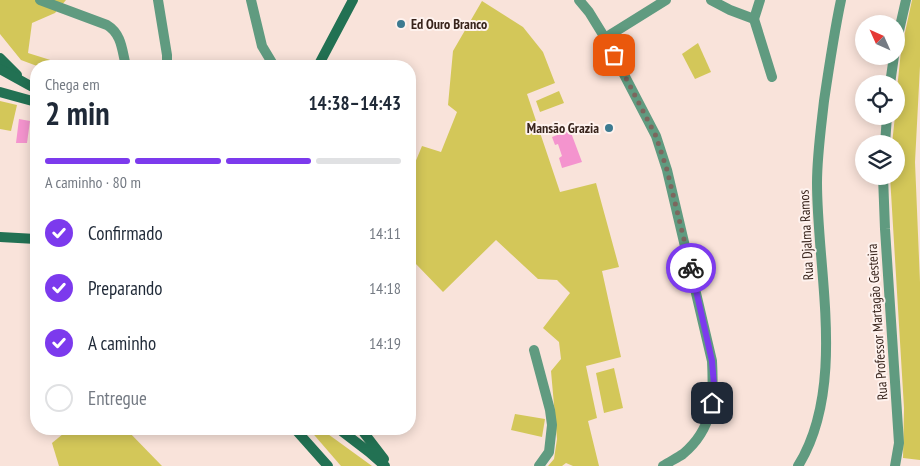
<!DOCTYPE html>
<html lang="pt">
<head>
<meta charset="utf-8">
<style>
	body { margin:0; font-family:"PT Sans Narrow",sans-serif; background:#f6f6f7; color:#1f2937; height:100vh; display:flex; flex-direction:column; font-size:19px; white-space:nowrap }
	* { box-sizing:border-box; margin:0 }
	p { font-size:16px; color:#747a83 }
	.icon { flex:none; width:28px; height:28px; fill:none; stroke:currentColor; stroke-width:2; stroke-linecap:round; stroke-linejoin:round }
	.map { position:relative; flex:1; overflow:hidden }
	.drawer { position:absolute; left:30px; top:60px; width:386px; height:375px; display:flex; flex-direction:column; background:#fff; border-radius:20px; box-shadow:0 2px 12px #0003 }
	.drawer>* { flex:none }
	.needle { width:32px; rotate:315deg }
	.fabs { position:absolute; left:855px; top:15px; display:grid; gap:10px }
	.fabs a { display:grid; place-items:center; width:50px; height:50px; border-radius:50%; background:#fff; box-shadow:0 2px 12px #0003; font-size:25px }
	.pin { position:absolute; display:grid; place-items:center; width:42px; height:42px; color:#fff; margin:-21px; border-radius:10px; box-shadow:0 2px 8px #0006 }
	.courier { position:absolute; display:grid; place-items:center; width:50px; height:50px; margin:-25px; border:4px solid #7c3aed; border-radius:50%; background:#fff; color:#222; box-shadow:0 1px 6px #0007 }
	.overview em { font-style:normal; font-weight:700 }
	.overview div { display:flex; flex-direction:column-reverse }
	.overview { display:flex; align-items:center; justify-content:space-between; height:85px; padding:0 15px }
	h1 { font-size:32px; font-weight:700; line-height:38px }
	.bar { display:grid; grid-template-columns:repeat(4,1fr); gap:8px 5px; align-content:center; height:60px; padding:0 15px }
	.bar i { height:6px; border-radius:4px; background:#e0e1e3 }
	.bar .selected { background:#7c3aed }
	.bar p { grid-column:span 4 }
	ol { padding:0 15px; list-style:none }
	li { display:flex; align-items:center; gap:15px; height:55px }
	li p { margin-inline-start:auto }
	li .icon { padding:5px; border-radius:50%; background:#7c3aed; color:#fff; stroke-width:4 }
	li:last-child { color:#747a83 }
	li i { width:28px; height:28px; border:2px solid #e0e1e3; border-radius:50% }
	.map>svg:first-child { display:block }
</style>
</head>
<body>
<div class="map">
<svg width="920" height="466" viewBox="0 0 920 466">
	<rect width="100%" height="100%" fill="#f9e3da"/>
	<g fill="#d3c759">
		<path d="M0 0H66L55 13 32 23 28 53 60 63V66H37L21 60 0 34Z"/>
		<path d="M912 0H920V66L915 162 920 282V460L903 458 904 408 890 176H896V144H892L895 116H896V99L901 51Z"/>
		<path d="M482 1 523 27 543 52 555 83 527 94 560 192 596 183 619 267 602 271 621 357 586 366 597 418 588 421 599 466H573L566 463 562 466H548L554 459 557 439 551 371 561 359 559 342 543 328 570 293 557 280 538 279 496 240 443 292 415 263 410 268V175L422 146 441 152 457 112 448 105 453 51Z"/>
		<path d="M698 43 711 72 695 79 682 54Z"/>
		<path d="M559 91 564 103 540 112 536 101Z"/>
		<path d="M0 101 17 105 11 131 0 129Z"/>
		<path d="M614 368 623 408 604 413 596 373Z"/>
		<path d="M515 414 545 419 542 437 511 430Z"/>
		<path d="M69 429H126L162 466H59L52 443Z"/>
		<path d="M309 429H321L372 466H341Z"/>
	</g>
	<g fill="#f494ce">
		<path d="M19 119 30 121 27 143H16Z"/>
		<path d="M570 130 582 162 562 168 559 158 562 156 558 144 555 145 552 137Z"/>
	</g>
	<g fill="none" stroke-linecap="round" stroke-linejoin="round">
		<g stroke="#609b80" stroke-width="10">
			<path d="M40 0 107 25C122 34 122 51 126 66"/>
			<path d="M158 0 167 55V66"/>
			<path d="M251 0 262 46 274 66"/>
			<path d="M711 0 730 10 754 19"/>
			<path d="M754 19 772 77"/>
			<path d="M754 19 760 0"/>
			<path d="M605 38 666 0"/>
			<path d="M896 44 906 0"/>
			<path d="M890 84 894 56"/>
			<path d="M885 144 887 116"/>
			<path d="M883 176 885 229 899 443 895 466"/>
			<path d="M534 350 550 410 552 425 549 452 539 466"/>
			<path d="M798 466C847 387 817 271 817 183 817 156 821 128 824 101 829 67 834 33 841 0"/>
		</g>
		<path stroke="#609b80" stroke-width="10" d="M579 0 589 12 605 38 656 136 667 170 712 361C714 398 714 428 683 454 677 458 669 462 663 466"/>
		<g stroke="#227153" stroke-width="10">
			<path d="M0 58 17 75"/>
			<path d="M318 66 353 0"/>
			<path d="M0 69 36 89"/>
			<path d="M0 92 36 102"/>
			<path d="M0 237 36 239"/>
			<path d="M295 429 328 466"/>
			<path d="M339 429 369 452 385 466"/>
			<path d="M361 429 384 459"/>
		</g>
	</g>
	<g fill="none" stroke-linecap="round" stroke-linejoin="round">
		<path stroke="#7c675e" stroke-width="5" stroke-dasharray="0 9" d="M614 55 656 136 667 170 691 268"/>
		<path stroke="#7c3aed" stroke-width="6" d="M691 268 712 361 714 385 712 403"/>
	</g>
	<g fill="#3c7a90" stroke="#fef2ee" stroke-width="2">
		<circle cx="401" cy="24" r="5"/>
		<circle cx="609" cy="128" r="5"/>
	</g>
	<g text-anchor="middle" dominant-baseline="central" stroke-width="4" stroke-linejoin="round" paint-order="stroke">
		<g font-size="14" font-weight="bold" fill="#38241c" stroke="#fef2ee" text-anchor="start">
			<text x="411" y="24">Ed Ouro Branco</text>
			<text x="599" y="128" text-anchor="end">Mansão Grazia</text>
		</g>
		<g font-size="14" fill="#38241c" stroke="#fef2ee">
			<text transform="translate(806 235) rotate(-93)">Rua Djalma Ramos</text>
			<text transform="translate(877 322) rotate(-94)">Rua Professor Martagão Gesteira</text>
		</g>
	</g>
</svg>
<div class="fabs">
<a><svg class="needle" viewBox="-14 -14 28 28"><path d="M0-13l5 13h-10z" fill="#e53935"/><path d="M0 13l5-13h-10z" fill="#747a83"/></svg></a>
<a><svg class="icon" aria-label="locate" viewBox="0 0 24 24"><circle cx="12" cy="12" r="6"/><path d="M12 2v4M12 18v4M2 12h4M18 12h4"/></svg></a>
<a><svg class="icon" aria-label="layers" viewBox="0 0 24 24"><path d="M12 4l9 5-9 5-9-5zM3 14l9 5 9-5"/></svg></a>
</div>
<div class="pin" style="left:614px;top:55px;background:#ea580c"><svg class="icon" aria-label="bag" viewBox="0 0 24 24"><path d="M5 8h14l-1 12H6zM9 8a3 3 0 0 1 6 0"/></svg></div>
<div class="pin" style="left:712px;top:403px;background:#1f2937"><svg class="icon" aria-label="home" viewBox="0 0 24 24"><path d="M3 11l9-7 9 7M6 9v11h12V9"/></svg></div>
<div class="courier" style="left:691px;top:268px"><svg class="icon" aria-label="bike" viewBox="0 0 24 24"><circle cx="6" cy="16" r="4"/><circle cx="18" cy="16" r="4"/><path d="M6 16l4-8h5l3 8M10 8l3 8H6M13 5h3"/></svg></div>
<section class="drawer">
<div class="overview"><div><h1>2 min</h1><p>Chega em</p></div><em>14:38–14:43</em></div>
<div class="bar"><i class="selected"></i><i class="selected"></i><i class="selected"></i><i></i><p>A caminho · 80 m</p></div>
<ol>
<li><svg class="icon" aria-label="check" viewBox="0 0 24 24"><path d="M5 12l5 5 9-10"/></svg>Confirmado<p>14:11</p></li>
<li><svg class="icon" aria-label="check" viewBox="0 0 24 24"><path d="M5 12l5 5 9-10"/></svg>Preparando<p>14:18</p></li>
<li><svg class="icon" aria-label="check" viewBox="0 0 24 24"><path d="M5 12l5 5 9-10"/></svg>A caminho<p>14:19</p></li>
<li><i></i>Entregue</li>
</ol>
</section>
</div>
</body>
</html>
